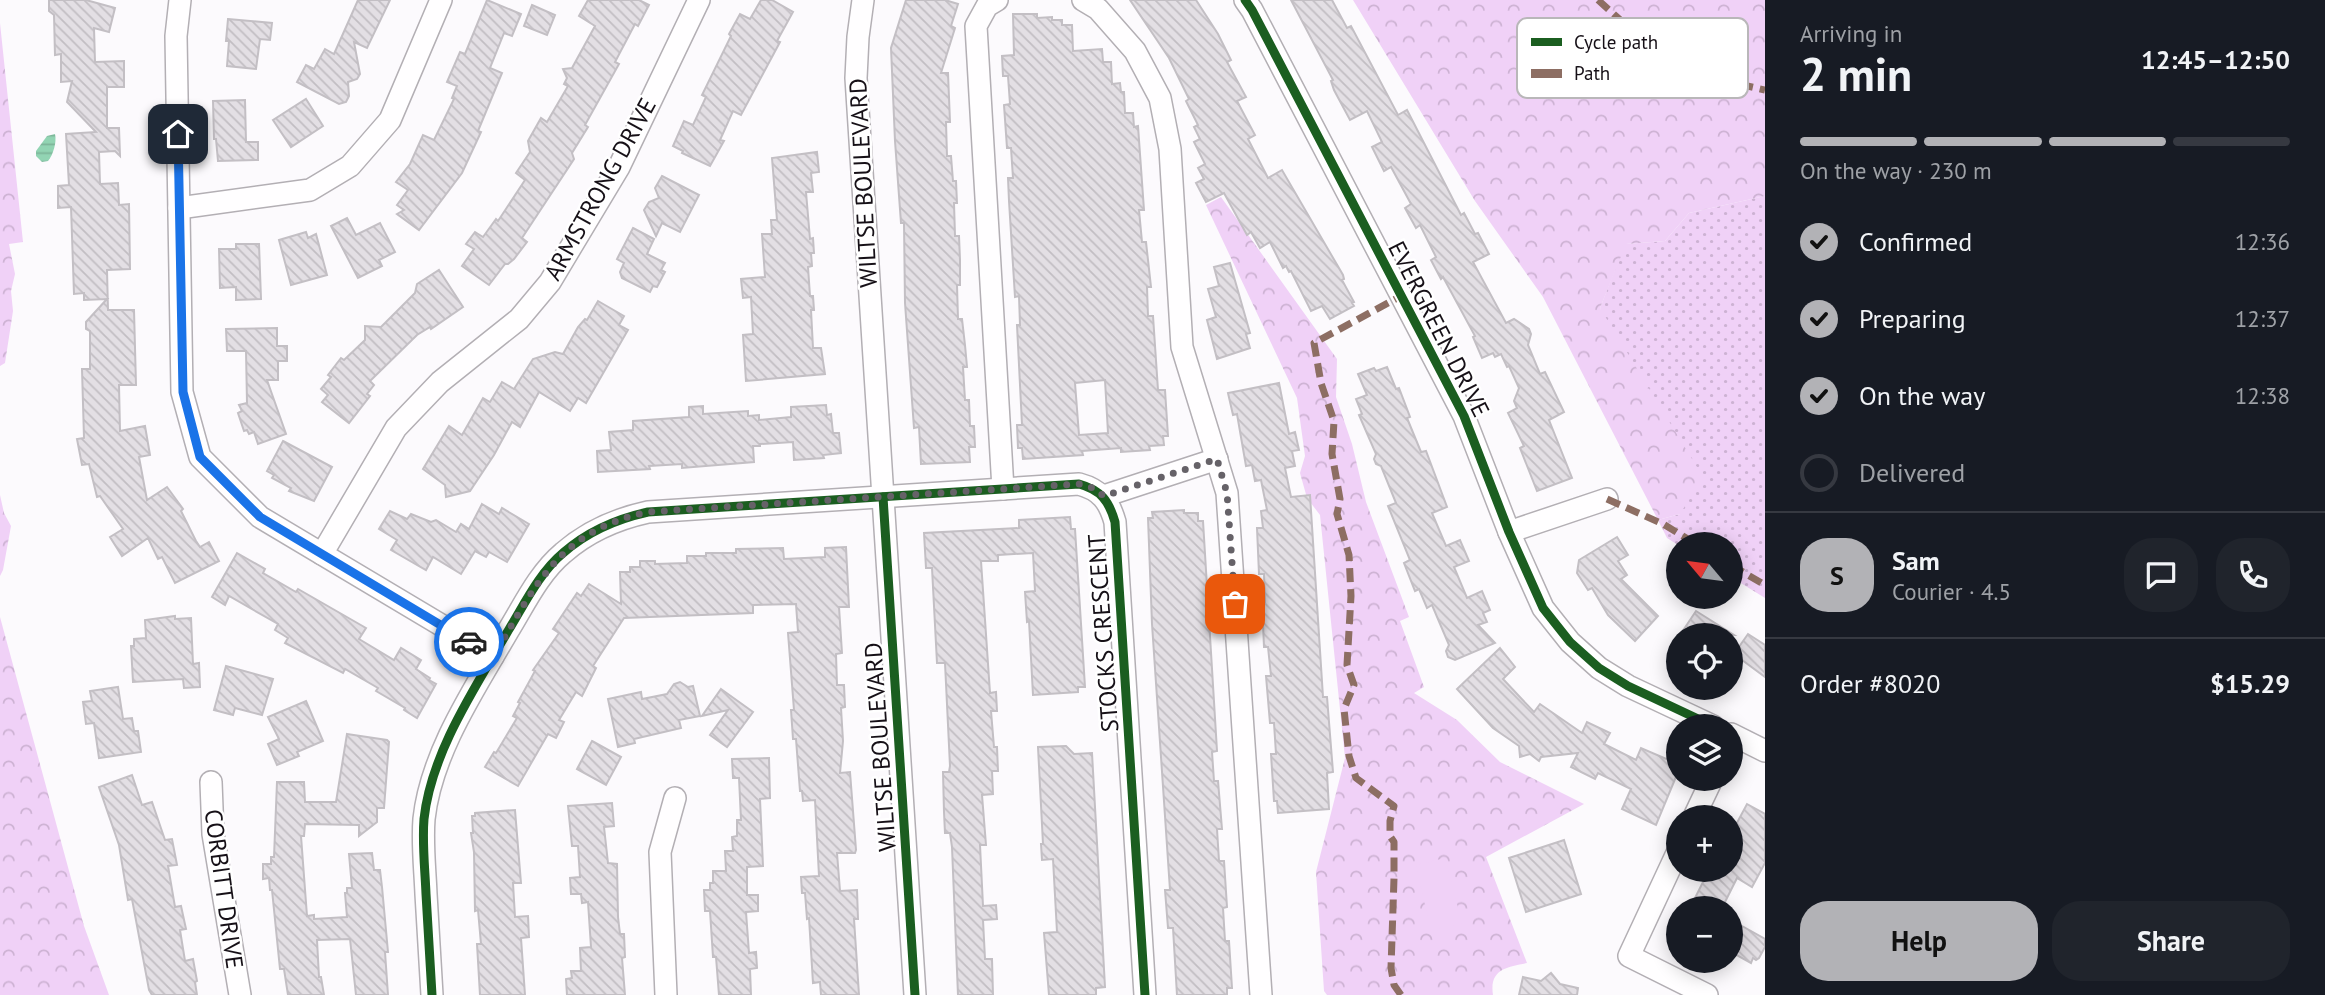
<!DOCTYPE html>
<html lang="en">
<head>
<meta charset="utf-8">
<style>
	body { margin:0; font-family:"PT Sans",sans-serif; background:#20242c; color:#f1f3f6; height:100vh; display:flex; flex-direction:column; font-size:26px; white-space:nowrap }
	* { box-sizing:border-box; margin:0 }
	p { font-size:23px; color:#9ea1a6 }
	.icon { flex:none; width:38px; height:38px; fill:none; stroke:currentColor; stroke-width:2; stroke-linecap:round; stroke-linejoin:round }
	.map { position:relative; flex:1; overflow:hidden }
	.drawer { display:flex; flex-direction:column; background:#171b24; width:560px }
	.drawer>* { flex:none }
	.needle { width:46px; rotate:299deg }
	.controls { position:absolute; left:1666px; top:532px; display:grid; gap:14px }
	.controls a { display:grid; place-items:center; width:77px; height:77px; border-radius:50%; background:#171b24; box-shadow:0 4px 18px #0003; font-size:35px }
	.pin { position:absolute; display:grid; place-items:center; width:60px; height:60px; color:#fff; margin:-30px; border-radius:14px; box-shadow:0 4px 10px #0006 }
	.courier { position:absolute; display:grid; place-items:center; width:70px; height:70px; margin:-35px; border:5px solid #1a73e8; border-radius:50%; background:#fff; color:#222; box-shadow:0 2px 9px #0007 }
	.overview em { font-style:normal; font-weight:700 }
	.overview div { display:flex; flex-direction:column-reverse }
	.overview { display:flex; align-items:center; justify-content:space-between; height:119px; padding:0 35px }
	h1 { font-size:46px; font-weight:700; line-height:52px }
	.bar { display:grid; grid-template-columns:repeat(4,1fr); gap:10px 7px; align-content:center; height:84px; padding:0 35px }
	.bar i { height:9px; border-radius:5px; background:#363941 }
	.bar .current { background:#b2b2b6 }
	.bar p { grid-column:span 4 }
	.line { display:flex; align-items:center; gap:18px; padding:0 35px; border-top:2px solid #363941 }
	.line div { flex:1 }
	.round { display:grid; place-items:center; flex:none; width:74px; height:74px; border-radius:28px; background:#20242c }
	ol { padding:0 35px; list-style:none }
	li { display:flex; align-items:center; gap:21px; height:77px }
	li p { margin-inline-start:auto }
	li .icon { padding:7px; border-radius:50%; background:#b2b2b6; color:#111; stroke-width:4 }
	li:last-child { color:#9ea1a6 }
	li i { width:38px; height:38px; border:4px solid #363941; border-radius:50% }
	.cta { display:flex; gap:14px; margin-top:auto; padding:14px 35px }
	.cta a { flex:1; height:80px; border-radius:28px; background:#b2b2b6; color:#111; font-size:28px; font-weight:700; line-height:80px; text-align:center }
	.cta a+a { background:#20242c; color:#f1f3f6 }
	main { display:flex; flex:1; min-height:0 }
	.map>svg:first-child { display:block }
</style>
</head>
<body>
<main>
<div class="map">
<svg width="1765" height="995" viewBox="0 0 1765 995">
	<defs>
		<pattern id="grass-dots" width="8" height="8" patternUnits="userSpaceOnUse" patternTransform="scale(1.75)"><rect width="8" height="8" fill="#f0d1f7"/><path d="M2 2h.1M6 6h.1" fill="none" stroke="#cdb2d3" stroke-width="1.8" stroke-linecap="round"/></pattern>
		<pattern id="forest-crowns" width="20" height="18" patternUnits="userSpaceOnUse" patternTransform="scale(1.75)"><rect width="20" height="18" fill="#f0d1f7"/><path d="M2 6a3 3 0 1 1 6 0M12 15a3 3 0 1 1 6 0" fill="none" stroke="#cdb2d3"/></pattern>
		<pattern id="water-rules" width="6" height="5" patternUnits="userSpaceOnUse" patternTransform="scale(1.75)"><rect width="6" height="5" fill="#92d4b3"/><path d="M0 2.5h6" fill="none" stroke="#7db599"/></pattern>
		<pattern id="building-back-hatch" width="6" height="6" patternUnits="userSpaceOnUse" patternTransform="scale(1.75)"><rect width="6" height="6" fill="#e3dfe4"/><path d="M-1 5l2 2M0 0l6 6M5-1l2 2" fill="none" stroke="#c2bec3"/></pattern>
	</defs>
	<rect width="100%" height="100%" fill="#fcfafd"/>
	<path fill="url(#grass-dots)" d="M1765 196V598L1731 577V544L1678 545 1667 538 1658 520 1680 514 1600 308 1625 244 1665 241 1689 213Z"/>
	<g fill="url(#forest-crowns)">
		<path d="M1353 0H1765V196L1689 213 1665 241 1626 244 1600 308 1703 477 1680 514 1658 520 1543 297 1475 201Z"/>
		<path d="M0 23 23 242 9 244 15 274 11 291 13 311 5 363 0 366Z"/>
		<path d="M1221 197 1337 359 1336 397 1352 444 1366 502 1409 617 1400 621 1424 687 1414 693 1457 720 1500 762 1584 804 1486 857 1527 963C1507 967 1489 969 1493 995H1327L1324 991 1316 872 1345 758 1320 515 1307 498 1300 473 1305 456 1297 398 1206 205Z"/>
		<path d="M0 495 4 513 11 526 3 570 0 576Z"/>
		<path d="M0 617 84 926 109 995H0Z"/>
	</g>
	<path fill="#f0d1f7" d="M1445 858 1462 923 1431 931 1416 865Z"/>
	<path fill="url(#water-rules)" d="M55 134C57 142 53 155 48 161L42 162 36 156V151L47 136Z"/>
	<g fill="url(#building-back-hatch)" stroke="#c3bfc4" stroke-width="2" fill-rule="evenodd">
		<path d="M49 0H86L115 8 109 32 94 28 95 62 124 61V87H107V128H119L120 156 115 151 99 152 100 184 118 183 119 205 129 204 130 269 107 270 108 310H134L136 385H119L120 431 145 426 150 455 139 457 147 500 167 487 183 509 181 511 196 541 200 547 209 542 219 561 175 583 162 557 158 559 148 538 122 556 110 537 123 529 100 496 97 497 89 464 82 465 77 439 84 438 82 369H90V331L86 329V322L107 299 84 300V293L74 294 71 207 58 208V186L69 185 66 134 96 132 67 102 72 81 61 82V54L55 55 54 15 49 11Z"/>
		<path d="M358 0H390L367 48 354 42 360 74 357 79 348 82 349 96 346 102 339 104 297 82 306 65 314 69 325 49 334 54Z"/>
		<path d="M487 0 521 14 512 36 504 33 490 68 502 73 478 131 481 132 462 173 419 230 397 214 404 210 397 205 408 190 396 182 410 164 423 135 434 140 454 99 452 98 457 86 447 82 460 52 465 54Z"/>
		<path d="M588 0H639L649 5 638 26 635 24 615 62 619 64 585 125 588 127 572 153 574 159 522 238 527 242 514 259 508 264H505L489 285 462 266 474 249 466 244 475 232 483 237 496 219 498 221 525 180 516 173 530 152 528 141 541 118 547 122 568 86 564 84 567 78 563 69 572 68 595 26 579 16Z"/>
		<path d="M761 0H772L793 12 777 41 780 42 741 115 733 111 720 140 724 141 710 166 682 153 683 151 673 146 684 121 693 125 706 97 702 95 731 36 729 34 740 14 750 19Z"/>
		<path d="M906 0H945L958 4 951 26 955 28 941 73H948L950 122H946L947 156H951L953 181H956L957 203H954L955 236H959L960 260V285H957L958 319H962L965 345 967 367H963L965 400H969L970 426H974L975 447H969L970 462 921 464 919 427 914 428 905 303 904 223H901L895 141 891 48Z"/>
		<path d="M1130 0H1196L1218 34 1231 60 1227 62 1246 97 1237 101 1255 135 1248 139 1268 178 1282 170 1343 275 1344 279 1342 280 1354 302 1352 303 1354 306 1330 319 1322 306 1311 311 1291 271 1289 272 1286 266 1283 268 1270 242 1260 248 1251 232 1247 235 1224 193 1206 202 1196 183 1204 179 1198 168 1205 164 1194 142 1200 139 1194 127 1198 125 1186 101 1189 99 1169 58Z"/>
		<path d="M1291 0H1332L1347 28 1351 26 1398 115 1407 110 1461 215 1464 213 1475 234 1478 233 1489 254 1473 262 1506 323 1514 319 1529 329 1531 334 1528 345 1540 374 1545 372 1564 412 1549 420 1572 478 1537 491 1520 448 1524 446 1508 413 1517 408 1514 401 1519 388 1509 366 1507 367 1501 354 1495 357 1493 353 1482 358 1473 337 1475 336 1443 277 1441 279 1431 260 1436 257 1420 225 1416 228 1405 208 1411 204 1391 167 1384 171 1372 147 1382 142 1367 111 1350 120 1334 90 1331 81 1333 80Z"/>
		<path d="M532 5 555 15 547 35 524 26Z"/>
		<path d="M1013 14H1037V18L1052 17V20H1062V25H1072L1073 51 1102 49 1103 62H1111L1112 84 1120 83 1121 92H1124L1125 113H1133L1134 127 1138 126 1144 210H1139L1142 242H1146L1151 287H1147L1148 316H1153L1158 390H1165L1168 436H1163L1164 445 1149 446 1150 450 1121 452V448L1082 451 1083 455 1023 459 1022 448H1018L1017 425H1022L1017 325H1020L1019 296 1015 297 1009 201 1008 178H1013L1011 148H1007L1004 105 1010 104 1008 76H1003L1002 56 1014 55ZM1105 380 1108 433 1079 435 1075 383Z"/>
		<path d="M228 19 272 23 270 40 260 39 256 69 227 66 229 41H226Z"/>
		<path d="M306 99 323 126 291 147 273 120Z"/>
		<path d="M245 100 246 142H258V160L218 161 216 139H214L213 101Z"/>
		<path d="M817 152 819 172 811 173 813 192H806L810 239 813 238 814 253H811L812 266 808 267 810 296H813L814 310H811L813 348H821L825 374 746 381 743 335 753 334 751 297 743 298 741 279 765 277 762 234H772L771 220H777L772 158Z"/>
		<path d="M662 176 699 195 680 232 662 223 656 236 644 210 649 202 659 198 655 188Z"/>
		<path d="M347 218 356 235 380 223 395 252 379 260 382 266 358 278 331 226Z"/>
		<path d="M633 228 654 239 647 254 665 263 661 270 665 272 657 287 653 286 650 292 622 278 620 272 624 263 617 259Z"/>
		<path d="M306 232 308 238 316 234 327 275 291 285 279 240Z"/>
		<path d="M236 244H259L261 299 236 300V287L220 288 219 249H236Z"/>
		<path d="M1230 263 1250 333 1246 334 1250 348 1217 359 1207 320 1216 317 1208 289 1219 286 1214 267Z"/>
		<path d="M439 270 463 307 431 329 430 327 417 335 370 381 374 385 367 394 370 396 349 423 322 402 328 395 321 389 331 377 328 375 341 358 344 360 365 340V326L381 327 415 293 417 284Z"/>
		<path d="M598 301 624 316 619 325 628 330 586 403 578 398 570 411 539 392 520 427 512 422 494 455 470 491 446 497 445 485 423 469 449 426 462 435 483 398 490 402 502 382 514 389 533 359 555 352 563 354 578 327 585 319 587 320Z"/>
		<path d="M277 328V346H287V361H278V380H267L286 434 258 444 254 432 249 434 247 430 244 431 238 413 242 411 239 405 247 403 246 351H227L226 329Z"/>
		<path d="M1387 367 1396 389 1399 388 1410 417 1407 418 1421 452 1426 451 1447 507 1432 513 1446 546 1460 540 1469 561 1454 567 1467 598 1482 591 1490 610 1483 613 1487 622 1478 625 1495 643 1455 660 1448 657 1446 651 1449 645 1432 605 1427 608 1419 589 1415 591 1404 563 1410 560 1388 506 1396 503 1381 466 1376 464 1374 459 1376 454 1359 415 1362 414 1356 399 1367 395 1358 374 1374 368 1376 371Z"/>
		<path d="M1279 383 1289 434 1295 432 1299 450 1292 451 1295 466 1285 468 1291 497 1310 495 1323 697H1327L1333 772 1327 773 1329 809 1278 813 1277 801H1274L1271 754H1276L1274 723H1270L1266 676H1271L1268 647H1264L1263 624 1262 602H1265L1264 574H1259L1257 528H1263L1261 511 1267 510 1261 480 1255 481 1252 465 1246 466 1237 414 1233 415 1228 393Z"/>
		<path d="M826 405 827 415 831 414 833 433H839L841 453 823 455 824 458 794 460 793 442 760 444V446H753L754 462 682 468V464L649 466 650 469 598 472 597 451 611 450 609 432 633 430V421L689 417V407L703 406V414L748 411V416L759 415V420L791 417V407Z"/>
		<path d="M283 441 332 467 314 501 289 491 291 488 272 478 274 475 267 471Z"/>
		<path d="M482 504 499 514 502 508 529 524 507 562 489 552 486 557 475 551 461 574 433 557 426 570 391 550 397 540 379 529 390 511 407 519 411 514 431 522 436 520 456 532 461 524 469 529Z"/>
		<path d="M1184 510V513H1198V521H1203L1217 751 1212 752 1214 781H1218L1222 829H1217L1219 861H1224L1227 907 1223 908 1225 941H1229L1232 988H1227V995H1177L1173 928H1168L1165 890H1170L1152 624 1148 518H1153L1152 512Z"/>
		<path d="M1070 517 1071 529H1075L1085 687H1078V692L1033 695 1029 621 1027 622 1025 592 1035 591 1033 553 998 555V561H981L990 693 996 692 997 711H991L994 747H997L998 771H992L993 794 982 795 986 845H980L983 906 996 905 997 919 983 920 985 959H992L993 995H958L952 847 950 833H945L944 812 943 772H949L950 766 945 663H937L932 568H926L924 533 1019 528V520Z"/>
		<path d="M1617 537 1628 555 1618 561 1627 575 1621 579 1658 616 1635 641 1608 615 1592 588 1588 590 1577 573 1579 560Z"/>
		<path d="M846 547 849 607H839L842 653 836 654 837 685H844L845 707 841 708 843 741 840 773 850 772 856 850 855 853H837L840 891 857 890 858 919H854L859 995H821L820 982 813 983 809 918 807 919 805 893H802L801 877 819 876 815 800 803 801 802 791H800L796 739H793L791 710H794L788 633 798 632 796 604 753 605V613L624 618 593 666 596 668 582 696 576 692 559 720 564 722 556 738 548 734 518 786 485 767 494 752 496 753 517 718 513 716 520 703 518 702 535 671 533 670 559 633 553 629 577 593 581 596 589 584 621 604 620 572H630V567H640V561H655V564L687 563V556H706V553H736V549L783 548 784 559 825 557V548Z"/>
		<path d="M237 553 265 569 263 573 296 592 298 589 366 628 359 639 394 660 401 648 421 660 416 669 430 678 429 680 436 684 417 718 404 710 405 708 376 691 378 688 345 669 343 673 285 643 288 638 275 630 278 624 229 596 225 605 212 597Z"/>
		<path d="M1696 611 1734 635H1680Z"/>
		<path d="M175 616V619L191 618 193 664 199 663 200 687 184 688 183 679 133 682 131 646H134V639L146 638 145 620Z"/>
		<path d="M1748 634 1765 645V677L1734 654Z"/>
		<path d="M1500 648 1515 667 1503 679 1534 712 1540 704 1582 733 1587 722 1610 733 1604 744 1636 760 1641 748 1678 764V772L1656 825 1622 809 1631 789 1598 773 1595 779 1571 767 1578 753 1541 757 1539 761 1530 754 1520 757 1519 746 1493 728 1457 689Z"/>
		<path d="M226 666 273 679 262 715 235 708 233 715 214 710Z"/>
		<path d="M680 682 688 687 693 686 700 716 679 720 681 728 634 739 635 743 618 747 608 699 641 692 642 699 667 694 674 684Z"/>
		<path d="M118 687 123 719 132 718 134 731H138L141 752 99 758 94 723 86 724 83 702 92 701 90 691Z"/>
		<path d="M721 689 753 712 727 747 710 735 728 710 702 716Z"/>
		<path d="M306 701 323 741 297 752 299 756 277 765 268 744 279 739 268 717Z"/>
		<path d="M347 734 387 740 389 742 384 808H377V822L359 836V825L305 824 304 836H301L307 916 314 915V919L347 917 345 893H347V888H352L349 854 372 853 374 870H380L382 887 388 952H385L388 995H356L350 939 317 940 319 977H321L324 995H288L284 969H280L272 890H270L269 878 263 879V864H271V857H274L277 782H304L305 802H336Z"/>
		<path d="M592 741 621 757 606 785 577 769Z"/>
		<path d="M1066 746 1074 754 1092 753 1105 987 1096 988V995H1049L1044 933 1057 932 1053 859 1042 860 1041 844H1043L1038 747Z"/>
		<path d="M769 758 770 798 760 799 763 866 747 867V895H758V911L746 912 749 953 756 952 757 968 750 969 751 995H719L716 957H713L710 911H705L704 890H710V883H713V871H726L725 851H733L732 837 737 836V820H741L739 778H733L732 759Z"/>
		<path d="M132 775 142 805 152 802 165 840 172 839 177 865 168 866 175 907 181 906 186 929 180 930 185 961 193 959 197 981 195 982 197 995H152L149 990 132 899 128 900 119 845 99 787Z"/>
		<path d="M612 803 614 826 604 827 608 863 617 864 618 917 620 934H624L625 957 622 958 625 995H567L566 979 572 978 571 971H581L580 948 591 947 588 902 582 903 581 894H571L570 878 580 877 578 846H572L568 806Z"/>
		<path d="M1747 804 1765 814V863L1752 887 1737 878 1722 908H1690L1709 870H1731V834Z"/>
		<path d="M515 810 521 883H513L515 917 528 916 529 937 521 938 525 995H480L477 944H481L478 910 475 911 474 852 471 833H473L472 816H475V813Z"/>
		<path d="M1564 840 1581 894 1526 912 1509 858Z"/>
		<path d="M1742 926 1765 939V947L1759 958 1756 960 1753 958 1751 963 1731 952V935L1734 928Z"/>
		<path d="M1551 973 1560 984 1578 988 1577 995H1519L1523 977 1541 981Z"/>
	</g>
	<g fill="none" stroke-linecap="round" stroke-linejoin="round">
		<defs>
			<g id="street">
				<path d="M180 0 176 36 182 392 200 457 260 517 493 656"/>
				<path d="M863 0 858 37 856 78 915 995"/>
				<path d="M997 0 987 6 976 26 1003 489"/>
				<path d="M1083 0 1098 9 1135 51 1160 98 1170 149 1182 347 1227 493 1261 995"/>
				<path d="M1245 0 1252 10 1464 416 1509 532 1543 608 1570 642 1599 668 1628 686 1713 726"/>
				<path d="M179 208 310 190 350 166 390 120 441 0"/>
				<path d="M1104 496 1217 459"/>
				<path d="M1509 532 1607 499"/>
				<path d="M322 554 396 428 440 382 519 319 550 282 619 167 699 0"/>
				<path d="M1731 734 1765 751"/>
				<path d="M211 782 213 834 240 995"/>
				<path d="M1694 817 1712 779"/>
				<path d="M1678 851 1629 956 1707 995"/>
				<path d="M432 995C430 961 428 928 426 894 425 869 422 844 424 819 431 753 475 688 508 631 524 605 539 573 563 553 588 531 616 519 648 512L1079 484C1101 490 1109 501 1115 522L1145 995"/>
				<path d="M666 995 660 852 675 798"/>
			</g>
		</defs>
		<use href="#street" stroke="#b3afb4" stroke-width="24"/>
		<use href="#street" stroke="#fffeff" stroke-width="21"/>
		<g stroke="#8d6e63" stroke-width="7" stroke-dasharray="14 7" stroke-linecap="butt">
			<path d="M1598 0 1626 25 1678 43 1721 80 1765 90"/>
			<path d="M1607 499 1663 524 1696 544"/>
			<path d="M1731 565 1765 585"/>
			<path d="M1401 995 1394 985 1391 968 1394 878V842L1390 836V821L1394 806 1356 778 1349 756 1344 709 1354 685 1347 665 1351 596 1349 555 1337 514 1340 499 1332 454 1334 421 1321 383 1314 343 1401 296"/>
		</g>
		<defs>
			<g id="cycleway">
				<path d="M1245 0 1252 10 1464 416 1509 532 1543 608 1570 642 1599 668 1628 686 1713 726"/>
				<path d="M883 497 915 995"/>
				<path d="M432 995C430 961 428 928 426 894 425 869 422 844 424 819 431 753 475 688 508 631 524 605 539 573 563 553 588 531 616 519 648 512L1079 484C1101 490 1109 501 1115 522L1145 995"/>
			</g>
		</defs>
		<use href="#cycleway" stroke="#fff" stroke-width="13"/>
		<use href="#cycleway" stroke="#1b5e20" stroke-width="9"/>
	</g>
	<g fill="none" stroke-linecap="round" stroke-linejoin="round">
		<path stroke="#666268" stroke-width="7" stroke-dasharray="0 12.6" d="M469 642 494 656C535 585 560 530 648 512L1079 484 1093 488 1104 496 1217 459 1227 493 1235 604"/>
		<path stroke="#1a73e8" stroke-width="9" d="M178 134 183 392 200 457 260 517 469 642"/>
	</g>
	<g text-anchor="middle" dominant-baseline="central" stroke-width="5" stroke-linejoin="round" paint-order="stroke">
		<g font-size="24" fill="#161017" stroke="#fff">
			<text transform="translate(863 183) rotate(-93)">WILTSE BOULEVARD</text>
			<text transform="translate(600 189) rotate(-61)">ARMSTRONG DRIVE</text>
			<text transform="translate(1439 329) rotate(63)">EVERGREEN DRIVE</text>
			<text transform="translate(1103 633) rotate(-94)">STOCKS CRESCENT</text>
			<text transform="translate(880 747) rotate(-94)">WILTSE BOULEVARD</text>
			<text transform="translate(224 889) rotate(82)">CORBITT DRIVE</text>
		</g>
	</g>
	<rect x="1517" y="18" width="231" height="80" rx="10" fill="#fff" stroke="#b9b7b9" stroke-width="2"/>
	<rect x="1531" y="38" width="31" height="8" fill="#1b5e20"/>
	<rect x="1531" y="69" width="31" height="9" fill="#8d6e63"/>
	<g font-size="19" fill="#161017">
		<text x="1574" y="49">Cycle path</text>
		<text x="1574" y="80">Path</text>
	</g>
</svg>
<div class="controls">
<a><svg class="needle" viewBox="-14 -14 28 28"><path d="M0-13l5 13h-10z" fill="#e53935"/><path d="M0 13l5-13h-10z" fill="#9ea1a6"/></svg></a>
<a><svg class="icon" aria-label="locate" viewBox="0 0 24 24"><circle cx="12" cy="12" r="6"/><path d="M12 2v4M12 18v4M2 12h4M18 12h4"/></svg></a>
<a><svg class="icon" aria-label="layers" viewBox="0 0 24 24"><path d="M12 4l9 5-9 5-9-5zM3 14l9 5 9-5"/></svg></a>
<a>+</a>
<a>−</a>
</div>
<div class="pin" style="left:1235px;top:604px;background:#ea580c"><svg class="icon" aria-label="bag" viewBox="0 0 24 24"><path d="M5 8h14l-1 12H6zM9 8a3 3 0 0 1 6 0"/></svg></div>
<div class="pin" style="left:178px;top:134px;background:#1f2937"><svg class="icon" aria-label="home" viewBox="0 0 24 24"><path d="M3 11l9-7 9 7M6 9v11h12V9"/></svg></div>
<div class="courier" style="left:469px;top:642px"><svg class="icon" aria-label="car" viewBox="0 0 24 24"><path d="M5 17H2v-5l4-1 3-4h7l3 4 3 1v5h-3M9 17h6M6 11h13"/><circle cx="7" cy="17" r="2"/><circle cx="17" cy="17" r="2"/></svg></div>
</div>
<section class="drawer">
<div class="overview"><div><h1>2 min</h1><p>Arriving in</p></div><em>12:45–12:50</em></div>
<div class="bar"><i class="current"></i><i class="current"></i><i class="current"></i><i></i><p>On the way · 230 m</p></div>
<ol>
<li><svg class="icon" aria-label="check" viewBox="0 0 24 24"><path d="M5 12l5 5 9-10"/></svg>Confirmed<p>12:36</p></li>
<li><svg class="icon" aria-label="check" viewBox="0 0 24 24"><path d="M5 12l5 5 9-10"/></svg>Preparing<p>12:37</p></li>
<li><svg class="icon" aria-label="check" viewBox="0 0 24 24"><path d="M5 12l5 5 9-10"/></svg>On the way<p>12:38</p></li>
<li><i></i>Delivered</li>
</ol>
<div class="line" style="height:126px"><b class="round" style="background:#b2b2b6;color:#111">S</b><div><b>Sam</b><p>Courier · 4.5</p></div><a class="round"><svg class="icon" aria-label="chat" viewBox="0 0 24 24"><path d="M4 5h16v11H9l-5 4z"/></svg></a><a class="round"><svg class="icon" aria-label="phone" viewBox="0 0 24 24"><path d="M5 4h4l2 5-3 2q2 4 5 5l2-3 5 2v4C11 20 4 13 5 4z"/></svg></a></div>
<div class="line" style="height:91px"><div>Order #8020</div><b>$15.29</b></div>
<div class="cta"><a>Help</a><a>Share</a></div>
</section>
</main>
</body>
</html>
